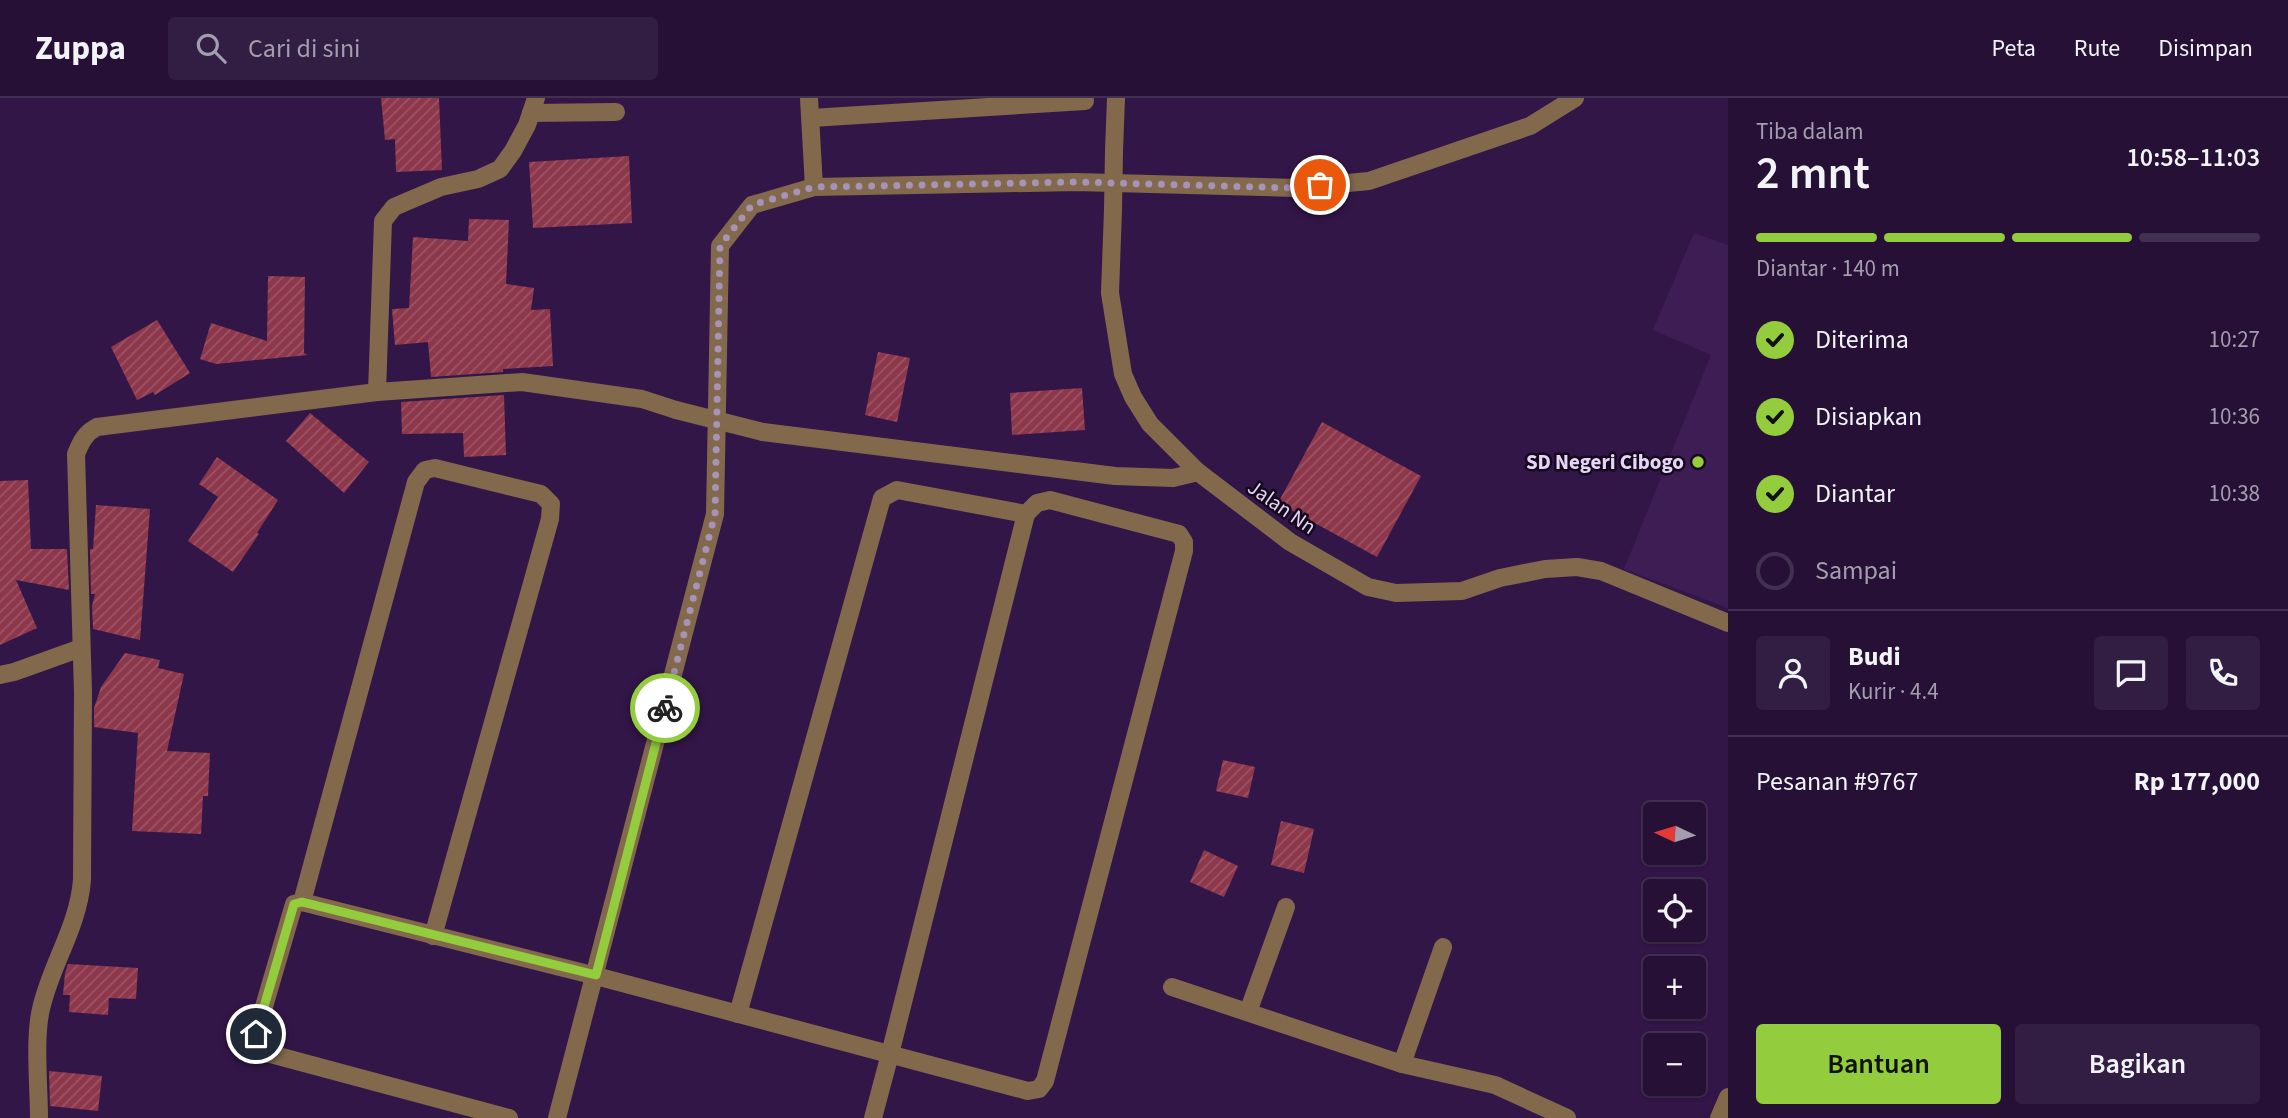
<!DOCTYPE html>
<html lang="id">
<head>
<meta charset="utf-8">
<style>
	body { margin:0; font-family:"Source Sans 3",sans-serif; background:#321e42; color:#f1f3f6; height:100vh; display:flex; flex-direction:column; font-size:26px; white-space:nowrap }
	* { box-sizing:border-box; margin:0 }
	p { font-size:23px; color:#a49dad }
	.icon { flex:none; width:38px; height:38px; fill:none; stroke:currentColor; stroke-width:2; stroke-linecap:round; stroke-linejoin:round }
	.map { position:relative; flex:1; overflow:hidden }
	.side { display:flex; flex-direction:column; background:#261036; width:560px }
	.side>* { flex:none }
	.needle { width:46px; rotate:274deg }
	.controls { position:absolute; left:1643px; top:704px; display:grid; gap:14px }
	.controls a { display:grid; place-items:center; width:63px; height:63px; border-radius:7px; background:#261036; box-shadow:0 2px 5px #0004,0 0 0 2px #423051; font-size:35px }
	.pin { position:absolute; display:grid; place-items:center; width:60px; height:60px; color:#fff; margin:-30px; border:4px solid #fff; border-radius:50%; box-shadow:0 2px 7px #0007 }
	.courier { position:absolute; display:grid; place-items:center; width:70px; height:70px; margin:-35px; border:5px solid #93cc3d; border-radius:50%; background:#fff; color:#222; box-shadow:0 2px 9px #0007 }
	.headline em { font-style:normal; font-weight:600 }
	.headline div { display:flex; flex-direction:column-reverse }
	.headline { display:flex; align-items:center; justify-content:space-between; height:119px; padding:0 28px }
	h1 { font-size:46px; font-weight:600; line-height:52px }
	.bar { display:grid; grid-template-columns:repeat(4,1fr); gap:10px 7px; align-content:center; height:84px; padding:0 28px }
	.bar i { height:9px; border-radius:5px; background:#423051 }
	.bar .on { background:#93cc3d }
	.bar p { grid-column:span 4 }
	.line { display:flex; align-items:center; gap:18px; padding:0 28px; border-top:2px solid #423051 }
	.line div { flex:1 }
	.round { display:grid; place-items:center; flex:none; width:74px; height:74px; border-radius:7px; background:#321e42 }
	ol { padding:0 28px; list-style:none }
	li { display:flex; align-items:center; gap:21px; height:77px }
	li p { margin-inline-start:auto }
	li .icon { padding:7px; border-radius:50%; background:#93cc3d; color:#111; stroke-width:4 }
	li:last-child { color:#a49dad }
	li i { width:38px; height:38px; border:4px solid #423051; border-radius:50% }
	.action { display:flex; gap:14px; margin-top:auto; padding:14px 28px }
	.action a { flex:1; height:80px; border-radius:7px; background:#93cc3d; color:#111; font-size:28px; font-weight:600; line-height:80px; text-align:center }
	.action a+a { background:#321e42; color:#f1f3f6 }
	header { display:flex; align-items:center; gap:42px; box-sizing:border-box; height:98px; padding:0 35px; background:#261036; border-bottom:2px solid #423051 }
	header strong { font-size:33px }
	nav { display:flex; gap:38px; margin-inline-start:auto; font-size:24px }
	.search { width:490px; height:63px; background:#321e42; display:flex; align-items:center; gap:18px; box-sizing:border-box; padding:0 24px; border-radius:7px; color:#a49dad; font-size:26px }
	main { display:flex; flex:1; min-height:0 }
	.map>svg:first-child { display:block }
</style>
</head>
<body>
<header>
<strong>Zuppa</strong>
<div class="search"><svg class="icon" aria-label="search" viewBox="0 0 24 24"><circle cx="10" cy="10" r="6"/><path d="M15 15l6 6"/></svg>Cari di sini</div>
<nav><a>Peta</a><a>Rute</a><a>Disimpan</a></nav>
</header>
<main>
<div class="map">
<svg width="1728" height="1020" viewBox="0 0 1728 1020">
	<defs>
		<pattern id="building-hatch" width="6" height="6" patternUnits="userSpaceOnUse" patternTransform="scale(1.75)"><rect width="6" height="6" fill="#8d374b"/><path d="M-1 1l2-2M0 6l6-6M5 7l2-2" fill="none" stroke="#9d5366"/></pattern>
	</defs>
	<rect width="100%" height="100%" fill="#331648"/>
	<path fill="#3e1d55" d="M1694 135 1728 147V510L1624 471 1711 257 1653 232Z"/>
	<g fill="url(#building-hatch)">
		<path d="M381 0H439L442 72 396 74 395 41 385 42Z"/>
		<path d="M629 58 632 125 533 130 529 64Z"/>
		<path d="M469 121 509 122 506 186 534 190 531 212 550 211 553 268 503 271V274L431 279 428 244 395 247 392 211 409 210 413 139 468 143Z"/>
		<path d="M268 178 305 179 304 255 308 257 216 266 200 261 211 225 267 243Z"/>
		<path d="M157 222 190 275 155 297 153 294 137 302 111 249Z"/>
		<path d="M878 254 910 260 897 324 865 317Z"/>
		<path d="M1082 290 1085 332 1012 337 1010 295Z"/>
		<path d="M504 297 506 357 464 359 463 335 402 336 401 304Z"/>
		<path d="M310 315 369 364 344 395 286 343Z"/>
		<path d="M1322 324 1421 378 1377 459 1278 405Z"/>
		<path d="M217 359 278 402 257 435 259 436 233 474 188 443 218 399 199 386Z"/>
		<path d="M28 382 31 451H67L69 492 16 482 37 530 0 547V383Z"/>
		<path d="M96 407 150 411 140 542 93 531 92 508 95 496H91L90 451H93Z"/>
		<path d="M125 555 160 562 158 570 184 576 167 653 210 655 208 698H203L201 736 132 733 138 635 94 629V610L101 589Z"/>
		<path d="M1223 662 1255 669 1248 700 1216 693Z"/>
		<path d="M1281 723 1314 731 1304 775 1271 767Z"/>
		<path d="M1204 752 1238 768 1224 799 1190 784Z"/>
		<path d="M68 866 138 870 136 901 109 900 108 917 69 914 70 897H63L65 875Z"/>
		<path d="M49 973 102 978 98 1013 50 1008Z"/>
	</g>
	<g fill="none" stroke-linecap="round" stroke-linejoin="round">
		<g stroke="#82694c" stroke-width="18">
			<path d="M809 0 814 89"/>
			<path d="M531 15 616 14"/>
			<path d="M811 20 1085 3"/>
			<path d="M1114 53 1116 0"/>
			<path d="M1113 112 1110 195 1123 276 1133 299 1150 326 1198 374 1290 444 1368 489 1396 495 1462 493 1500 480 1545 471 1577 469 1601 473 1728 525"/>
			<path d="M377 294 522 284 642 301 676 312"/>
			<path d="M763 334 1115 378 1173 380 1198 374"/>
			<path d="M0 577 14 574 81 550"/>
			<path d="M302 804 416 384 425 372 435 370 541 396 551 406 550 421 433 838"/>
			<path d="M1172 889 1402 966 1495 987 1567 1020"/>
			<path d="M1248 914 1286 809"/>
			<path d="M738 916 882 400 897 392 1026 416"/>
			<path d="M1402 966 1443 849"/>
			<path d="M39 1020C39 989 34 940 41 911 51 866 78 830 82 782L83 594 76 356C81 344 85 335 97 329L377 294 383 123 394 109 441 89 478 81 500 71 513 53 527 27 536 0"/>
			<path d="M509 1020 267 955 259 947 256 936 294 806 302 804 596 878 1028 993 1039 991 1045 983 1184 453V444L1179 436 1050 402 1037 405 1026 416 890 956 873 1020"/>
			<path d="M557 1020 715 416 720 148 752 107 814 89 1076 84 1295 90 1369 83 1530 28 1575 0"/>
			<path d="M1719 1020 1728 999"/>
		</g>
		<g stroke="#82694c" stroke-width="18">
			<path d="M1113 112 1114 53"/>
			<path d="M676 312 763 334"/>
		</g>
	</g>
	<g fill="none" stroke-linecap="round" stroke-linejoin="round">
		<path stroke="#a792b8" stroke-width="7" stroke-dasharray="0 12.6" d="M665 610 715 416 720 148 752 107 814 89 1076 84 1295 90 1320 87"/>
		<path stroke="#93cc3d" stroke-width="9" d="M256 936 294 806 302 804 596 877 665 610"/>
	</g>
	<circle fill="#93cc3d" stroke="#15091e" stroke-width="2.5" cx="1698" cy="364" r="7"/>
	<g text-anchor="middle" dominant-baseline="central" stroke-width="5" stroke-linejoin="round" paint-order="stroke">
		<g font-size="21" font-weight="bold" fill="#e6d5f5" stroke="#15091e" text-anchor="end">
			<text x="1684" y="364">SD Negeri Cibogo</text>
		</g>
		<g font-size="21" fill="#e6d5f5" stroke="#15091e">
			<text transform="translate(1282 409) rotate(35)">Jalan Nn</text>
		</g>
	</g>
</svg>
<div class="controls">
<a><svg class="needle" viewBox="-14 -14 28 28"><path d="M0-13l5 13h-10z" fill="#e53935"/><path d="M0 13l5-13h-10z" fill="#a49dad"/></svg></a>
<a><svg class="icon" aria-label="locate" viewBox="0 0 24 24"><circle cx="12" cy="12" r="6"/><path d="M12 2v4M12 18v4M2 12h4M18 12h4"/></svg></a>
<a>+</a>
<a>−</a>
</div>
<div class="pin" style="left:1320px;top:87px;background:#ea580c"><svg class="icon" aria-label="bag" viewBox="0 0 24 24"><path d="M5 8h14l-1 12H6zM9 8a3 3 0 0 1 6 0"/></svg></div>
<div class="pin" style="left:256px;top:936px;background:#1f2937"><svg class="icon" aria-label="home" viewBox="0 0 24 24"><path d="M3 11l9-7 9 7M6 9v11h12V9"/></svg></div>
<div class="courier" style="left:665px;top:610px"><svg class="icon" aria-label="bike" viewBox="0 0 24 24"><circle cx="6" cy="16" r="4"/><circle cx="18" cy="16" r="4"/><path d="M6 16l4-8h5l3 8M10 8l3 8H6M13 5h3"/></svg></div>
</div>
<section class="side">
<div class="headline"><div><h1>2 mnt</h1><p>Tiba dalam</p></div><em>10:58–11:03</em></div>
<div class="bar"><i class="on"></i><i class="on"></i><i class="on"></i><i></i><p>Diantar · 140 m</p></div>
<ol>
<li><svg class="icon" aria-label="check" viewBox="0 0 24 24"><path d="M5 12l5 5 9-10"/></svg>Diterima<p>10:27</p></li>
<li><svg class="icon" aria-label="check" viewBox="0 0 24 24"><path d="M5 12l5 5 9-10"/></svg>Disiapkan<p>10:36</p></li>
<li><svg class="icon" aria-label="check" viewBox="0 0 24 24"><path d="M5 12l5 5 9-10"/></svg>Diantar<p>10:38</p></li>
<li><i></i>Sampai</li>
</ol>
<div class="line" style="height:126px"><a class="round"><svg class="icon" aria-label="person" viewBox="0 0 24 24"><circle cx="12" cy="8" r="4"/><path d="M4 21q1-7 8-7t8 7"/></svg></a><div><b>Budi</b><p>Kurir · 4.4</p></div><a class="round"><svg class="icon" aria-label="chat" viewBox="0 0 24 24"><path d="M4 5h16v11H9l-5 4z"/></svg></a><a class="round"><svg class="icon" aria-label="phone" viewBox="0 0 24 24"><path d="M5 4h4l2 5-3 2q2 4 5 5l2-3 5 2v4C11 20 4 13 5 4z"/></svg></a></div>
<div class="line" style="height:91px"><div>Pesanan #9767</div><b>Rp 177,000</b></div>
<div class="action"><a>Bantuan</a><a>Bagikan</a></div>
</section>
</main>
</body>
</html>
